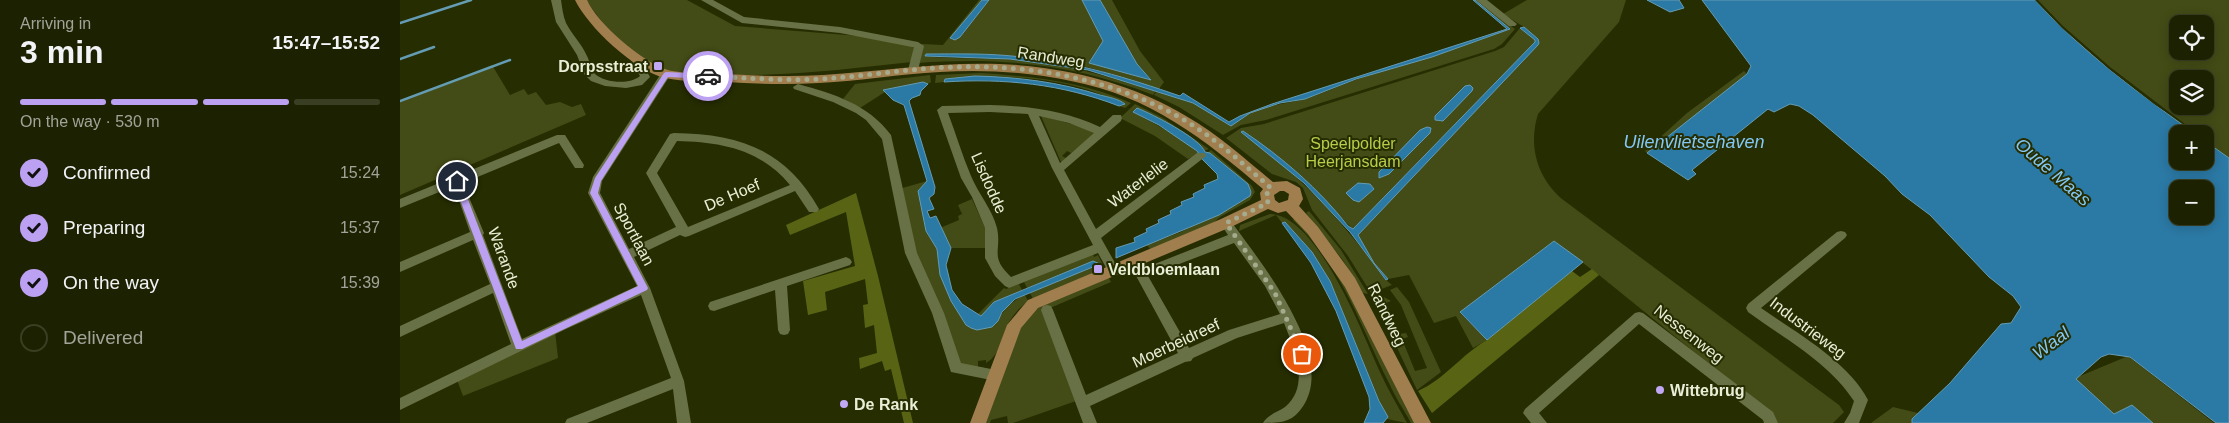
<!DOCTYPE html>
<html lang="en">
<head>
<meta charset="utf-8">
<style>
	body { margin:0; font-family:Arial,sans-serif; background:#292f10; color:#f1f3f6; height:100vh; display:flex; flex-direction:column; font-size:19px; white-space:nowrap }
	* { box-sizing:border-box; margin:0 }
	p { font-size:16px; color:#a0a499 }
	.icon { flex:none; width:28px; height:28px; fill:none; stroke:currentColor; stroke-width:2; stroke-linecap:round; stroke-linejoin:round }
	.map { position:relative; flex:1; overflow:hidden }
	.side { display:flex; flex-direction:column; background:#1c2201; width:400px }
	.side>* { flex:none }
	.fabs { position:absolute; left:1769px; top:15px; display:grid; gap:10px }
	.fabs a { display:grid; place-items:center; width:45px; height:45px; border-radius:10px; background:#1c2201; box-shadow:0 2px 12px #0003,0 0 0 1px #3a3f23; font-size:25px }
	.pin { position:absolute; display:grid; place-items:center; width:42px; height:42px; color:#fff; margin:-21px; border:2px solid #fff; border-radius:50%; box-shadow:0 1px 5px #0007 }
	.courier { position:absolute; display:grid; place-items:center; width:50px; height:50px; margin:-25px; border:4px solid #bca0f2; border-radius:50%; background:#fff; color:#222; box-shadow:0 1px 6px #0007 }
	.summary em { font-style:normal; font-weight:800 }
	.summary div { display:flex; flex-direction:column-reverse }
	.summary { display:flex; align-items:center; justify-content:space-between; height:85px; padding:0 20px }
	h1 { font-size:32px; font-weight:800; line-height:38px }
	.bar { display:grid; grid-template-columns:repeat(4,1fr); gap:8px 5px; align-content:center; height:60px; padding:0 20px }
	.bar i { height:6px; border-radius:4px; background:#3a3f23 }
	.bar .selected { background:#bca0f2 }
	.bar p { grid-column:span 4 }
	ol { padding:0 20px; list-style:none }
	li { display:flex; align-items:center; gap:15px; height:55px }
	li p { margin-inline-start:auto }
	li .icon { padding:5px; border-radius:50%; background:#bca0f2; color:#111; stroke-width:4 }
	li:last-child { color:#a0a499 }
	li i { width:28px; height:28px; border:2px solid #3a3f23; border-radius:50% }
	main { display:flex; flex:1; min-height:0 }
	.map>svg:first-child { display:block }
</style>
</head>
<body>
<main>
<section class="side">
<div class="summary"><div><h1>3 min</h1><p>Arriving in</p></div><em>15:47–15:52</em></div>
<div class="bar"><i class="selected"></i><i class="selected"></i><i class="selected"></i><i></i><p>On the way · 530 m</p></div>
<ol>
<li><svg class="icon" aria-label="check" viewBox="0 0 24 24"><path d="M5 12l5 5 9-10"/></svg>Confirmed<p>15:24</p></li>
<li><svg class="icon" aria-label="check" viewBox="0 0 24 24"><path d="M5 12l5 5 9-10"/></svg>Preparing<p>15:37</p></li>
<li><svg class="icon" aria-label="check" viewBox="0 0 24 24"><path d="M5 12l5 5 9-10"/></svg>On the way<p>15:39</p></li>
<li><i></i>Delivered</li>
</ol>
</section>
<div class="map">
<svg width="1829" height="423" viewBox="0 0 1829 423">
	<rect width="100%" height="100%" fill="#262d01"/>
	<g fill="#434c16" fill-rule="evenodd">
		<path d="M186 0H287L335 26 472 37 513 45 515 48 512 62C445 69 379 78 311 74 291 73 269 74 251 64 224 49 203 25 186 0Z"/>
		<path d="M579 0H582L551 38 560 37 589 0H682L703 41 690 63 739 76 749 80 751 79 737 64 700 0H712L740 51 764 82 759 89C732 82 706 71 678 65 628 55 577 55 526 54L525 56C557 60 592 57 625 60 672 65 711 78 756 91L753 95C676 64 600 57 518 63L522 44 543 45Z"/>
		<path d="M1075 0H1079L1115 29 1102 44 1094 49 866 120 841 125 823 135 779 107 754 95 757 91 793 103 831 126C844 107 883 105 904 99 923 94 940 85 958 79 1009 62 1060 48 1110 29Z"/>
		<path d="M1127 0H1226L1219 22 1138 114C1128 146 1137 177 1162 199L1439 405 1444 412 1433 423H1378L1367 411 1199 275 1154 241 1060 313 1087 340 1073 348 1056 316 1034 323 1009 275 988 279 974 263 958 238 959 232 1139 43 1124 27 1103 14Z"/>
		<path d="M1616 0H1829V174L1805 158V134H1778ZM1778 24H1805V51H1778ZM1778 79H1805V106H1778Z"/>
		<path d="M1120 28 1135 40V42L953 229 873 153 841 132C900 174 944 223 986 280L992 285 971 293 948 256 912 210 903 188 896 182 872 174 826 138 841 128 864 124 1095 51 1104 47Z"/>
		<path d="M92 65 110 95 124 89 128 95 136 92 146 105 160 102 172 107 181 104 186 115 0 195V101Z"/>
		<path d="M1344 71 1347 74 1254 149 1247 153 1245 151 1287 113Z"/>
		<path d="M581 73C631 76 685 82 731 103L725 108 719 106H723C681 77 594 73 545 79L544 82 535 83 536 75Z"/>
		<path d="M530 75 531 82 528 84 523 82 483 90 485 92 460 108 443 99 455 84Z"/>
		<path d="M735 104 763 118 809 149 804 151 800 145 760 119 733 112 777 136 801 155H796L788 159 755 136 720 118Z"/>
		<path d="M641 116 695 130V135L671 153 667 151 662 156 668 159 664 162H661Z"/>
		<path d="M811 150 852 186 855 192 850 200 820 217 811 225 750 249 747 245 781 232 850 196 810 153H807Z"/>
		<path d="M527 181 521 204 526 231 537 249 540 275 548 293 566 325 598 321C604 308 612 301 625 295L628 301C620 307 614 314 609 322 602 335 601 355 586 363V360L578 361V368L561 364 515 252 499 189Z"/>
		<path d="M572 199 586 230V248H551L540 228 559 220 558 216 562 214 558 205Z"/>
		<path d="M909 211 941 250 968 294 963 293 942 259 906 213Z"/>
		<path d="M870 214C918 215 963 335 980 372 988 390 998 406 1007 423L987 419 930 281 912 252 885 222 882 223 876 215 839 231 840 225Z"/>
		<path d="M894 219 929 255 1016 423H1011C1004 410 995 397 989 383 958 322 944 269 893 220Z"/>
		<path d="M693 254 694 257 698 255 704 267 698 269 699 272 634 301 630 293 699 264 693 261 627 288 624 282Z"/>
		<path d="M708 276 711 282 643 311 676 401 613 423H608L607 416 591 420 590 423H584L621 326C639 298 678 289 708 276Z"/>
		<path d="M619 284 622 290 594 302 581 316 578 314 604 288 606 289Z"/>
		<path d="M997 287 1009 302 1041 372 1017 390 973 297 982 296 991 301 986 303 999 334 1006 333 1008 337 1002 339 1015 371 1027 368 1001 305 990 290Z"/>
		<path d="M155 331 158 358 63 396 57 380Z"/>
		<path d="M1728 356 1814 423H1721L1673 379Z"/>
		<path d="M1493 407 1518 413 1512 419V423H1471Z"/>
	</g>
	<g fill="#586414">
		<path d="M456 193 478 276 513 423H504L491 369 485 371 482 361 460 369 459 358 477 353 474 325 465 328 463 305 468 304 465 279 425 292 427 310 408 315 403 281 455 266 446 212 390 235 386 225Z"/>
		<path d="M1192 269 1199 275 1032 413 1018 391C1045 379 1062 354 1087 340L1172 271 1180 277Z"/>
	</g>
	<g fill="#2b79a5" stroke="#649cb4" fill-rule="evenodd">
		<path d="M582 0H589L560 37 555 40 550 38Z"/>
		<path d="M682 0H700L737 64 751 80 689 63 703 41Z"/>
		<path d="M1073 0H1075L1110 29 1032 57 956 79 905 99 880 103 850 113 831 126 793 103 688 70 610 59 525 56 526 54C557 54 590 53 621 57 676 62 728 78 780 96L783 93 829 122 840 116 872 104 1107 29Z"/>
		<path d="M1247 0H1279L1284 8 1270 12Z"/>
		<path d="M1302 0H1635C1682 52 1739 93 1795 134H1778V161H1805V141L1829 158V423H1816L1730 357 1709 354 1701 357 1676 379 1714 414 1732 405 1753 423H1512V419L1550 383 1601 324 1611 323 1621 307 1613 296 1589 277 1530 215 1502 194 1485 176 1413 115 1399 106 1390 104 1374 112 1368 109 1292 170 1296 174 1288 180 1247 153 1347 74 1351 66ZM1778 189H1805V216H1778Z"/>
		<path d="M1124 27 1138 39 1139 43 1138 45 958 235 974 263 988 279 986 280 950 232 904 183 841 132 843 131C882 157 919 189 948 226L953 229 1135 42V40L1120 28Z"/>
		<path d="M575 76C618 77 659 82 700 95 708 97 719 99 725 104L719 106C662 84 604 78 544 82L545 79Z"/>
		<path d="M523 82 528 84 521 91 520 95 512 98 509 101 535 187 534 194 529 198 534 209 527 211 530 218 536 216 551 248 546 265 552 290 562 304 581 316 594 302 693 261 700 264 615 299 602 312 598 321 592 327 577 330 571 328 566 325 551 301 540 275 537 249 526 231 518 191 527 181 504 105 493 100 483 90Z"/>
		<path d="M1070 85 1073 88 1072 91 1043 121 1035 120V116L1065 86Z"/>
		<path d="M737 108C752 114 800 138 805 152L810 153 848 184 851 192 850 196 819 215 716 258V248L735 242 734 238 747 232 746 229 759 223 758 220 771 214 770 211 782 205 781 202 794 197 793 194 805 188 804 185 818 179 817 174 803 160 797 151 759 125 733 112Z"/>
		<path d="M1027 127 1031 128 1030 133 989 174 979 178V172L1020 130Z"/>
		<path d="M958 183 970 184 974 189 959 202 953 200 946 193Z"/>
		<path d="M885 222 912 252 930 281 979 401 988 417 983 423H964L970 409 969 397 936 311 911 263 882 223Z"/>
		<path d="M1154 241 1183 262 1087 340 1060 312Z"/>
	</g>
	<path fill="#262d01" d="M1635 0H1638L1663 26 1710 67 1798 134 1754 104 1709 69 1662 28Z"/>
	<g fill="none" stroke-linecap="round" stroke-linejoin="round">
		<g stroke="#649cb4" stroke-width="2.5">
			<path d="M0 23 71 0"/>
			<path d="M0 59 34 47"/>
			<path d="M0 101 110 60"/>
		</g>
		<g fill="#687146" fill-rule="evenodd">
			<path d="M151 0H161C162 7 163 16 166 23 172 35 182 44 187 56 190 62 191 70 195 74 205 83 230 85 240 76L228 55 233 52 236 53 250 77 242 85 226 88 205 86 191 81 184 74 177 55 156 22Z"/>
			<path d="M301 0H313L344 17 440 27 518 42 524 46 518 70 513 73 508 70 514 47H512L440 33 342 23Z"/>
			<path d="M1076 0H1087L1117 24 1115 26H1109Z"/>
			<path d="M266 71 271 74 202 181 200 193 229 249 276 227 246 173 270 134 274 133C339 134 385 149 419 209L417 212H409L395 191 289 236 285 237 280 235 234 257 250 288 284 381 291 423H277L273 389 187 423H165L167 419 271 378 241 295 166 329 0 410V398L111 344 93 293 0 337V326L90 284 73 240 0 272V262L70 232 54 186 0 208V199L157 135H165L184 165 183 168H175L159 143 63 183 84 233 83 235 122 339 237 286 188 193 193 177 262 72ZM277 141C321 142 360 149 390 185L288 227 257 173Z"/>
			<path d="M398 84C434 94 468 104 491 135L517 253 544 313 561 363 601 371 602 375 601 379 596 381 551 372 532 313 505 253 482 139 466 120 456 113 433 102 394 89 393 87Z"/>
			<path d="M590 105C629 106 665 111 700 127L713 115H721L722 118 721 121 664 170 696 229 797 153H805L806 156 701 238 719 270 717 273H709L698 253 609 288 605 286 595 276 585 258V228L572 197 561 178 537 110 542 106ZM590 112 628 114 652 168 693 245 611 277C589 256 602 251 597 228 592 209 578 193 571 176 562 155 556 134 548 113ZM639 116 669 123 694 133 660 163Z"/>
			<path d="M826 219 830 220C859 260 934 352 905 403 894 422 883 423 863 423 867 415 878 412 885 407 911 385 894 349 884 323L837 338 793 358 791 361 785 362 690 406 697 423H683L641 310 643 306 647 305 651 306 653 310 686 395 778 353 735 274 737 271 828 235 820 223 822 220ZM834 243 865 286 880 314 829 330 789 348 748 276Z"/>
			<path d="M1441 231 1445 232 1447 235 1445 238 1361 308C1395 332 1449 362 1468 400L1459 423H1444L1450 413 1454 401C1428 362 1385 339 1348 312L1346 308 1348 304 1437 232Z"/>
			<path d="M446 257 450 259 452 262 450 265 387 286 390 330 388 334 384 335 380 334 378 330 375 290 314 311 310 310 308 306 310 302Z"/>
			<path d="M1239 312 1243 313 1373 412 1378 423H1364L1363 420 1239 324 1139 413 1147 423H1131L1123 413 1125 409 1235 313Z"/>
		</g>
		<path fill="#a07e4e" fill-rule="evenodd" d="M175 0H187C197 23 243 63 268 70 283 74 312 73 328 74 360 76 391 77 423 75 497 70 569 57 644 68 694 75 743 90 786 116 818 134 845 159 873 182L887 181 900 188 903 199 899 206 918 227 955 278 1031 423H1014L945 287 908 234 886 211 878 213 868 209 831 227 638 308 621 328 586 423H570L607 325 628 300 821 219 861 200 860 193 863 189C804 139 750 96 671 81 628 72 584 69 540 72 500 74 460 81 419 83 388 85 356 84 325 82 306 81 284 82 265 78 235 71 188 27 175 0ZM880 191H884L889 194 888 200 879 203 875 200 874 195Z"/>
	</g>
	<path fill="#bca0f2" d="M266 72 308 74 312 76 308 79 268 77 201 181 198 193 248 288 247 290 122 349H116L53 181 57 178 61 181 122 341 238 286 190 193 195 178 264 73Z"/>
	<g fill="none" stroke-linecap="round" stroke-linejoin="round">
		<path stroke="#a5ab8c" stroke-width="5" stroke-dasharray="0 9" d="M308 76C346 78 384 81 422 79 467 76 512 68 557 67 634 65 711 79 779 117 813 136 842 163 871 188L866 195 868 203 826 223 875 293 902 354"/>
	</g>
	<g fill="#c0a8f4" stroke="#262d01" stroke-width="2">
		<rect x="253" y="61" width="10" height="10" rx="2.5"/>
		<rect x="693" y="264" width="10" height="10" rx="2.5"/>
		<circle cx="1260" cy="390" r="5"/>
		<circle cx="444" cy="404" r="5"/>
	</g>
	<g text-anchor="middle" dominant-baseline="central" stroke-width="4" stroke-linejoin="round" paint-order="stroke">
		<g font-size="16" fill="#e9efd7" stroke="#262d01">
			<text transform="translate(651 57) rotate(9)">Randweg</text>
			<text transform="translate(589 183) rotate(66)">Lisdodde</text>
			<text transform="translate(738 183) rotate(-37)">Waterlelie</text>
			<text transform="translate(332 195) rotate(-23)">De Hoef</text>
			<text transform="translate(234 234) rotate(62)">Sportlaan</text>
			<text transform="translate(104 258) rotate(70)">Warande</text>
			<text transform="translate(987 315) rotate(64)">Randweg</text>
			<text transform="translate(1408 328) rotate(37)">Industrieweg</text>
			<text transform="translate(1289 334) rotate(38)">Nessenweg</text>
			<text transform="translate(776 343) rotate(-25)">Moerbeidreef</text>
		</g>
		<g font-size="16" font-weight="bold" fill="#e9efd7" stroke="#262d01" text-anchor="start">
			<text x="248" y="66" text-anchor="end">Dorpsstraat</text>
			<text x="708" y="269">Veldbloemlaan</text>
			<text x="1270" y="390">Wittebrug</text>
			<text x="454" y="404">De Rank</text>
		</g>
		<g font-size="16" fill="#b8ce4a" stroke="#262d01">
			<text x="953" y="143">Speelpolder<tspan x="953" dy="18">Heerjansdam</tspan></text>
		</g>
		<g font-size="18" font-style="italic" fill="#83c8f5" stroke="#262d01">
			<text x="1294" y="142">Uilenvlietsehaven</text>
			<text transform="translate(1653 172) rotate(41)">Oude Maas</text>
			<text transform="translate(1651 343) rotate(-37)">Waal</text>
		</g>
	</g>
</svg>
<div class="fabs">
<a><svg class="icon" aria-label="locate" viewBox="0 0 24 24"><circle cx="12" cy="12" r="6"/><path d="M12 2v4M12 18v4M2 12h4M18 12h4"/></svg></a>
<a><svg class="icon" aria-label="layers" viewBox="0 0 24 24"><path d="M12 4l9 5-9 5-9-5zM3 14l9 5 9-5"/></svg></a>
<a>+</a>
<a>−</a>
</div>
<div class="pin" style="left:902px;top:354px;background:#ea580c"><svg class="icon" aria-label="bag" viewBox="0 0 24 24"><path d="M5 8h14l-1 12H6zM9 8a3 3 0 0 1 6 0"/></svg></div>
<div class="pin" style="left:57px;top:181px;background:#1f2937"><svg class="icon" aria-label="home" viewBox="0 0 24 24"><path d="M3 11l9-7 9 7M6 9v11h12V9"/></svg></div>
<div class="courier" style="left:308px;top:76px"><svg class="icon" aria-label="car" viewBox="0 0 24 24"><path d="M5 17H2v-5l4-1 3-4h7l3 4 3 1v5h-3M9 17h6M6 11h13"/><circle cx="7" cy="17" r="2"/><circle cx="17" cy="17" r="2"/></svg></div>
</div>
</main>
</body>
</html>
